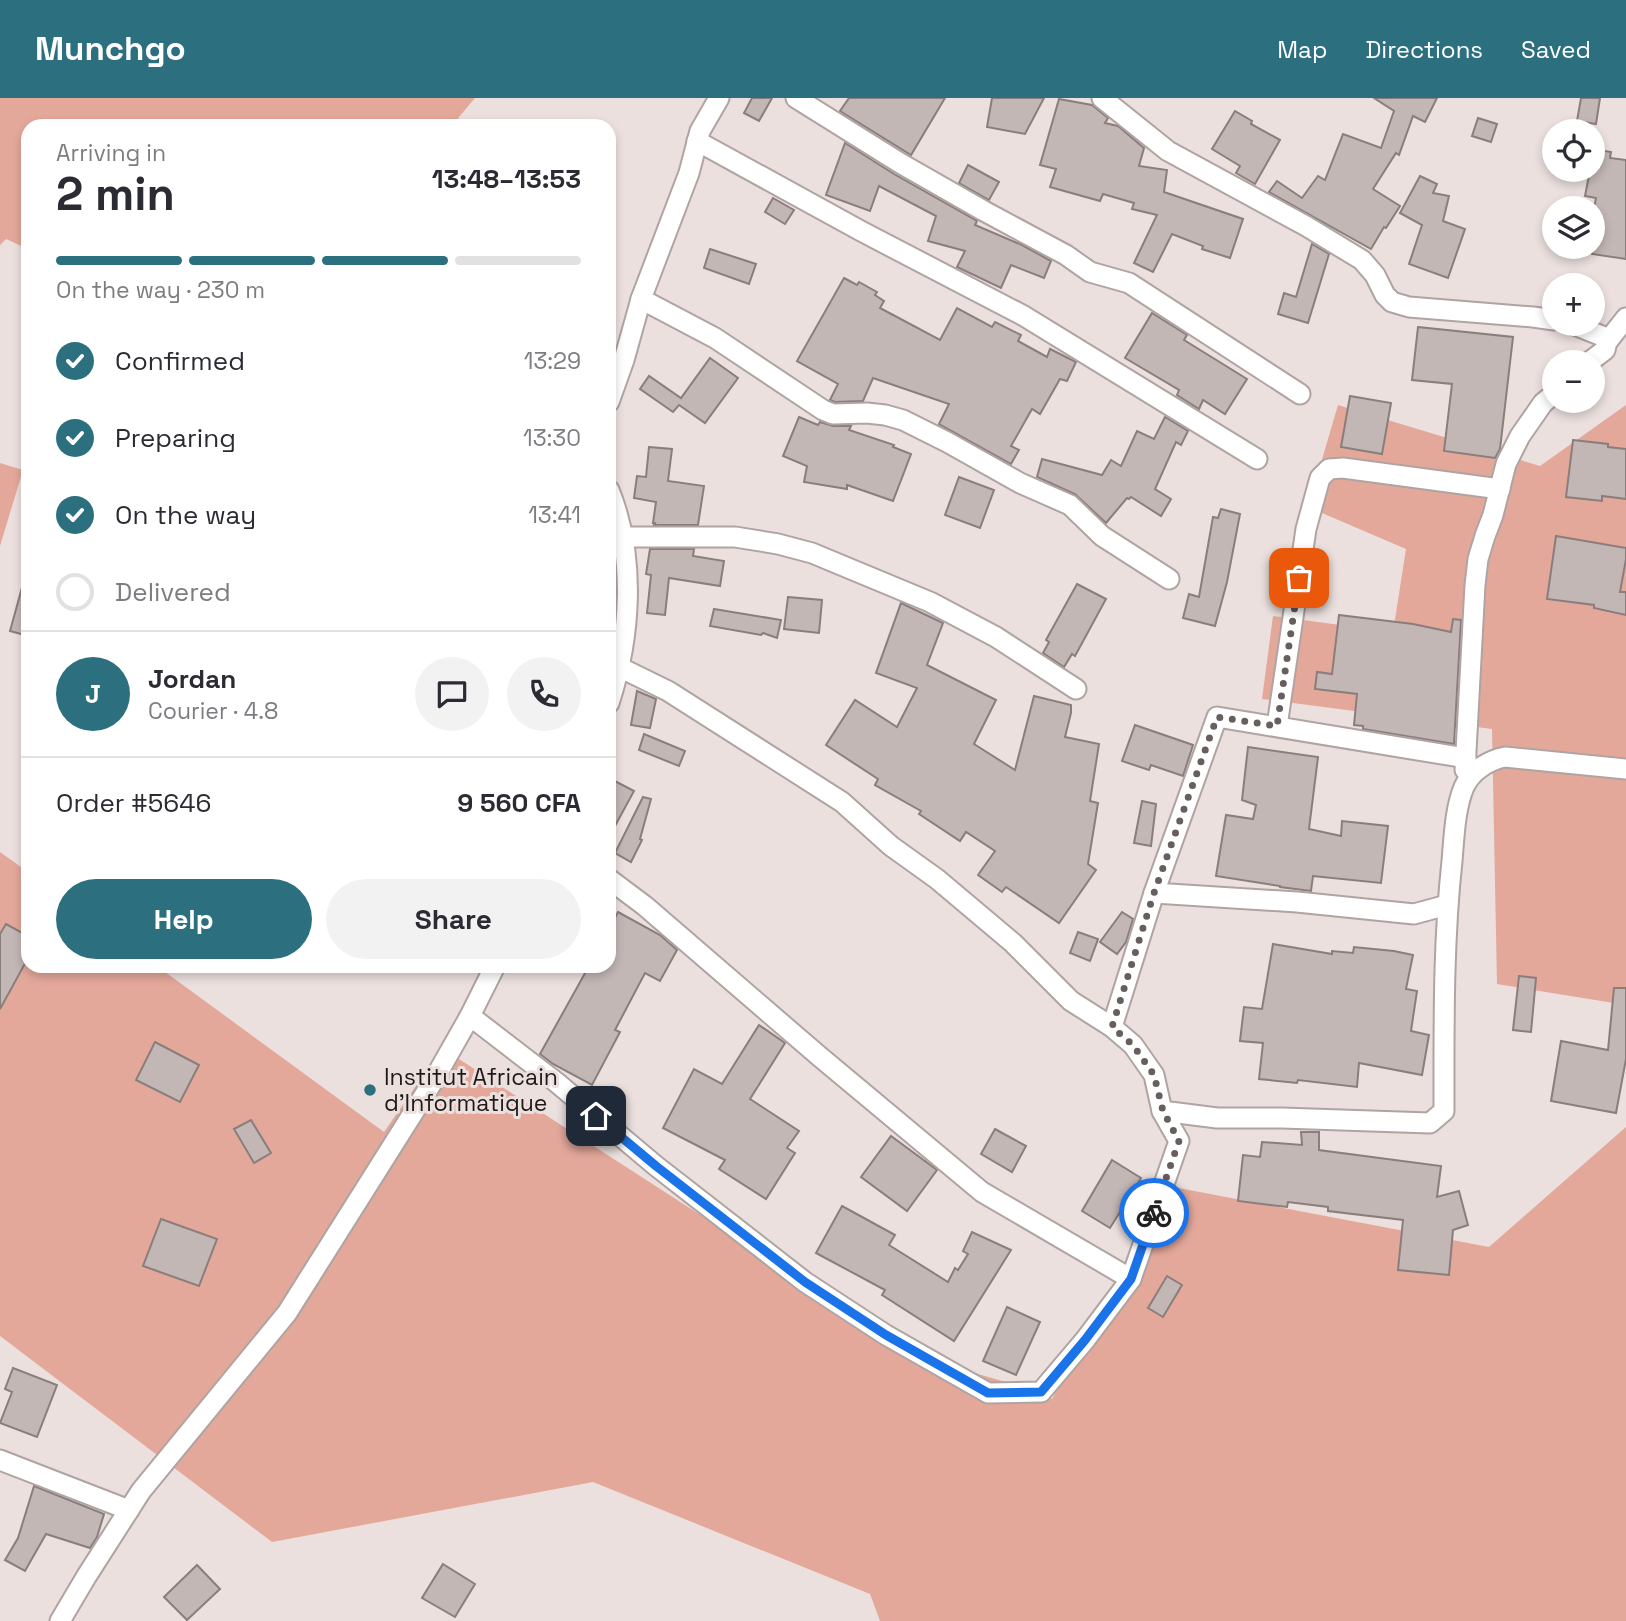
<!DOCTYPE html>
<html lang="en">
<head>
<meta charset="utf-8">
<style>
	body { margin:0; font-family:"Space Grotesk",sans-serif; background:#f2f2f3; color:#2b2b33; height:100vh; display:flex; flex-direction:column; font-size:26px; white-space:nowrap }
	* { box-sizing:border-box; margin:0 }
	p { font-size:23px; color:#7c7c81 }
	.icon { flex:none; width:38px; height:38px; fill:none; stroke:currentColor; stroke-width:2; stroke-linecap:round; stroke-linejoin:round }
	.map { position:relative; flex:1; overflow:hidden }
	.side { position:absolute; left:21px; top:21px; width:595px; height:854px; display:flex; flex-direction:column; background:#fff; border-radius:21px; box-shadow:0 4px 10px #0003 }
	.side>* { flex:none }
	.controls { position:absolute; left:1542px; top:21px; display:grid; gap:14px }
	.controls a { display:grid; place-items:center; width:63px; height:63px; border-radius:50%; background:#fff; box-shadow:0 4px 10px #0003; font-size:35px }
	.pin { position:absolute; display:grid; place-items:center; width:60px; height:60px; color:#fff; margin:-30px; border-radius:14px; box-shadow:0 4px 10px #0006 }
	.courier { position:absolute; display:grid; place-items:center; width:70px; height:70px; margin:-35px; border:5px solid #1a73e8; border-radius:50%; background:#fff; color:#222; box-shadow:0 2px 9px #0007 }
	.overview em { font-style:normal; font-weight:700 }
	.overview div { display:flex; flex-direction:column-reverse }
	.overview { display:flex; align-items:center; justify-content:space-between; height:119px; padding:0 35px }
	h1 { font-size:46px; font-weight:700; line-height:52px }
	.bar { display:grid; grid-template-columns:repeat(4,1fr); gap:10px 7px; align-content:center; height:84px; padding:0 35px }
	.bar i { height:9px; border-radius:5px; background:#e1e1e2 }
	.bar .current { background:#2c7080 }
	.bar p { grid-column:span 4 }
	.line { display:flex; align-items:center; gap:18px; padding:0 35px; border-top:2px solid #e1e1e2 }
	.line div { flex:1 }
	.round { display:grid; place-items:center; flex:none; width:74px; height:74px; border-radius:37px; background:#f2f2f3 }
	ol { padding:0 35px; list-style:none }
	li { display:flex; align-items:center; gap:21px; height:77px }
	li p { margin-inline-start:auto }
	li .icon { padding:7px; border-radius:50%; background:#2c7080; color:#fff; stroke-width:4 }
	li:last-child { color:#7c7c81 }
	li i { width:38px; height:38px; border:4px solid #e1e1e2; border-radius:50% }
	.cta { display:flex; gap:14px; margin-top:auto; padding:14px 35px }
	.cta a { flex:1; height:80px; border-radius:42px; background:#2c7080; color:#fff; font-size:28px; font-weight:700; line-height:80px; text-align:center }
	.cta a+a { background:#f2f2f3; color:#2b2b33 }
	header { display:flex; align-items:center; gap:42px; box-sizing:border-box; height:98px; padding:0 35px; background:#2c7080; color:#fff }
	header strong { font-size:33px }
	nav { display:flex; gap:38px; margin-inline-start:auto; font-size:24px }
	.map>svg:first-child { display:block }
</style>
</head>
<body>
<header>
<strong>Munchgo</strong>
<nav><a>Map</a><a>Directions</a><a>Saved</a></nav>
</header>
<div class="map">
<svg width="1626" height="1523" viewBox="0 0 1626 1523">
	<rect width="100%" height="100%" fill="#ebe0dd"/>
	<g fill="#e4a89b">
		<path d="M0 0H475L459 19 455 28H28V151L6 141 0 147Z"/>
		<path d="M1338 307 1540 368 1626 307V907L1497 886 1492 631 1262 601 1273 518 1393 534 1406 451 1308 409Z"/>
		<path d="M0 365 23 372 0 448Z"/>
		<path d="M0 754 28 774V868H157L384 1034 442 950 922 1260 1041 1294 1052 1301 1168 1088 1489 1149 1626 1029V1523H880L870 1496 593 1384 272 1444 0 1238Z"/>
	</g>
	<g fill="#c2b7b5" stroke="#897e7c" stroke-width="2">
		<path d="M752 0H772L759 23 744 15Z"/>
		<path d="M849 0H945L911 57 840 13Z"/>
		<path d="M992 0H1044L1025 36 987 29Z"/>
		<path d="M1374 0H1437L1425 24 1413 18 1399 57 1396 55 1373 91 1400 108 1386 130 1384 129 1371 151 1269 94 1277 83 1302 100 1318 78 1325 82 1343 36 1381 50 1394 13Z"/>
		<path d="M1581 0H1600L1596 26 1577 23Z"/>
		<path d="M1059 1 1092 7 1108 20 1105 25 1118 28 1144 50 1139 68 1167 72 1164 94 1243 121 1230 160 1202 151 1203 148 1172 136 1153 174 1134 165 1157 117 1132 111 1134 105 1103 96 1100 103 1050 89 1056 71 1040 67Z"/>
		<path d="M1235 13 1252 23 1251 26 1280 42 1255 86 1236 75 1240 68 1212 51Z"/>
		<path d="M1478 20 1497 26 1491 44 1472 38Z"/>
		<path d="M845 45 894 76 977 123 975 127 1022 147 1051 163 1044 180 1011 167 1001 190 957 169 965 153 928 143 936 118 879 88 870 113 826 97Z"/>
		<path d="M1592 51 1611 54 1610 60 1626 62V161L1592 156V122L1596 100 1585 98 1590 72H1592Z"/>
		<path d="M968 67 999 84 989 102 959 85Z"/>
		<path d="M1420 78 1437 86 1433 95 1449 98 1443 123 1465 131 1448 180 1409 166 1422 127 1400 115Z"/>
		<path d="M773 100 794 112 785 126 765 114Z"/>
		<path d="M1312 146 1329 156 1308 225 1278 216 1284 195 1296 199Z"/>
		<path d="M710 151 756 166 749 186 704 170Z"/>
		<path d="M844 180 857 187 859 184 877 194 875 197 884 203 880 210 940 242 957 210 992 229 995 224 1021 237 1018 243 1047 259 1050 251 1076 264 1067 283 1060 281 1040 316 1032 311 1011 348 1019 352 1011 366 939 326 949 306 873 280 863 303 835 304 830 302 838 286 797 263Z"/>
		<path d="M1152 215 1187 237 1184 242 1247 281 1225 316 1203 302 1199 311 1177 297 1179 292 1125 260Z"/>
		<path d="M1418 229 1513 239 1500 351 1495 360 1444 353 1452 286 1412 282Z"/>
		<path d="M710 260 738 280 705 325 679 307 673 314 640 291 649 278 681 300Z"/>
		<path d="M1350 298 1391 305 1382 356 1341 349Z"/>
		<path d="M799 319 818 327 820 324 833 328H851L849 332 894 347 893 349 911 356 893 403 847 387V391L804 384 807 368 783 358Z"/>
		<path d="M1165 319 1188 333 1181 347 1176 344 1155 391 1171 401 1161 418 1131 399 1129 401 1127 400 1106 425 1075 396 1037 379 1042 361 1102 377 1111 362 1121 368 1137 333 1154 341Z"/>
		<path d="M1573 342 1608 346V349L1626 351V401L1602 398V403L1566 399Z"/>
		<path d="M649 349 672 351 668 383 704 388 698 427H654L655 425H653L656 404 634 400 637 378 646 379Z"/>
		<path d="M959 379 994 392 980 430 945 417Z"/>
		<path d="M1221 411 1240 416 1227 484 1215 528 1183 520 1189 496 1199 499 1213 419 1218 420Z"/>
		<path d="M1556 438 1626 450V461L1620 494H1626V517L1594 510V507L1547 501Z"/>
		<path d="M650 451H694L693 458 724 463 720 488 669 480 665 517 647 515 651 477 646 476Z"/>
		<path d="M23 486 28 487V538L10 533Z"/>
		<path d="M1077 486 1106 501 1075 558 1072 556 1064 569 1043 555 1049 544 1046 542Z"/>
		<path d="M788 499 822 502 819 535 784 531Z"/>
		<path d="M901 505 943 525 927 567 996 602 974 646 1015 672 1034 598 1071 607V615L1065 639 1099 646 1090 703 1098 705 1088 766 1096 772 1059 825 1006 789 1002 794 978 777 995 753 966 734 960 743 919 716 921 713 875 687 878 681 826 647 855 602 897 629 917 590 876 575Z"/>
		<path d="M714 511 781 522 777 540 763 535 761 537 710 528Z"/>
		<path d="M1339 517 1413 526 1451 534 1453 521 1461 522 1454 646 1363 631V628L1354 627 1357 596 1315 591 1317 574 1332 576Z"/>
		<path d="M637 593 656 601 650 630 631 627Z"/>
		<path d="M1135 627 1193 647 1183 678 1151 667 1149 672 1122 663Z"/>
		<path d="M644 636 685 653 679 668 639 652Z"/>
		<path d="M1248 649 1318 659 1309 731 1341 738 1342 723 1388 728 1381 785 1313 778 1311 793 1280 789V788L1216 778 1226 717 1253 721 1256 707 1242 702Z"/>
		<path d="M609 680 634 693 609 739Z"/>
		<path d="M643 699 651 701 640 741 642 742 631 764 615 755Z"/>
		<path d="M1142 703 1156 706 1151 748 1134 745Z"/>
		<path d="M618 814 660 837 677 852 660 883 645 875 615 932 620 934 592 987 553 966 540 956 589 868H609V831Z"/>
		<path d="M1122 814 1133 821 1126 844 1117 856 1100 844Z"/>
		<path d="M6 826 28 838V860L0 911V836Z"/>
		<path d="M1078 834 1098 841 1090 863 1070 855Z"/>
		<path d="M1273 846 1332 856V853L1353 855 1354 849 1394 853 1413 857 1406 891 1417 893 1411 933 1429 937 1422 977 1359 965 1357 989 1298 982 1297 985 1259 981 1263 945 1240 943 1244 909 1262 911Z"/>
		<path d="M1519 878 1536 880 1531 934 1513 932Z"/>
		<path d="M1614 890H1626V961L1616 1015 1551 1003 1561 943 1608 952Z"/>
		<path d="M759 927 785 945 750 1001 799 1033 787 1050 795 1055 766 1101 719 1071 725 1062 663 1030 694 971 722 986Z"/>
		<path d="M155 944 199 967 180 1004 136 982Z"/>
		<path d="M251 1022 271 1055 254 1065 234 1031Z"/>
		<path d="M995 1031 1026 1048 1012 1074 981 1056Z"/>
		<path d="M1301 1034H1319V1052L1441 1068 1437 1099 1459 1093 1468 1127 1453 1132 1449 1177 1398 1172 1403 1122 1328 1113V1109L1288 1104 1287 1109 1238 1103 1243 1057 1260 1059 1262 1044 1302 1047Z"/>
		<path d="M891 1038 937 1072 907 1113 861 1079Z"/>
		<path d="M1112 1062 1141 1080 1110 1130 1082 1113Z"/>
		<path d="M842 1108 895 1137 889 1147 948 1184 955 1170 958 1172 968 1156 963 1153 972 1134 1011 1152 954 1243 882 1197 885 1192 816 1155Z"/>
		<path d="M161 1121 217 1141 199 1188 143 1168Z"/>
		<path d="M1167 1178 1182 1187 1163 1219 1148 1210Z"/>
		<path d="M1007 1209 1040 1224 1016 1277 983 1263Z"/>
		<path d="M13 1270 57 1287 37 1339 0 1325 12 1294 5 1291Z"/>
		<path d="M34 1388 104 1416 97 1439 90 1450 46 1436 25 1473 5 1462 18 1440Z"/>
		<path d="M443 1466 475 1486 455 1519 422 1500Z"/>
		<path d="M197 1467 220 1491 187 1522 164 1499Z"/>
	</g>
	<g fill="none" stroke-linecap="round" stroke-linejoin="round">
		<defs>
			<g id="minor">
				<path d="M796 0 900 65 984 113 1066 157 1090 174 1129 185 1300 296"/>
				<path d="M1102 0 1168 53 1306 128 1362 162 1375 177 1385 197 1392 204 1409 209 1533 219 1554 222"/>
				<path d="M697 43 861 133 1024 218 1257 361"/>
				<path d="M641 201 715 240 823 312 833 316 867 315 885 317 903 322 947 344 1020 385 1070 407 1102 438 1169 481"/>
				<path d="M1572 226 1602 238 1607 244"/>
				<path d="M1589 264 1605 252 1607 244 1626 220"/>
				<path d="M609 304 624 262 641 201 689 75 700 33 719 0"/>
				<path d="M609 392C636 458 631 538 609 605"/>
				<path d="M622 439H735L778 446 812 455 930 504 996 539 1076 591"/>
				<path d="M619 569 668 593 842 704 891 748 937 781 1013 845 1071 903 1112 929 1133 947 1154 977 1162 1013 1217 1020H1282L1430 1025 1444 1013C1444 929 1443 846 1452 763 1454 740 1455 710 1464 689 1471 673 1489 662 1505 659L1626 671"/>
				<path d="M1277 628 1306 431 1320 380 1329 371 1343 370 1500 391"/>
				<path d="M1465 672 1475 487 1478 461 1485 438 1493 417 1506 366 1520 338 1543 305 1554 296"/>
				<path d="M609 781 645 808 819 958 982 1094 1131 1181"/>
				<path d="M1447 807 1414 816 1297 804 1154 795 1217 619 1466 660"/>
				<path d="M470 918 556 984 656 1068 805 1184 886 1237 988 1295 1041 1294 1085 1242 1131 1181 1179 1043 1162 1013"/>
				<path d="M1112 929 1154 795"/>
				<path d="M0 1362 129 1412"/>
				<path d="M60 1523 86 1479 141 1393 287 1215 432 985 470 918 495 868"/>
			</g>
		</defs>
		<use href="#minor" stroke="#afa4a1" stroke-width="23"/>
		<use href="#minor" stroke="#fff" stroke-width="19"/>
	</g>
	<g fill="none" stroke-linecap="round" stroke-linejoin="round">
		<path stroke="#665f5e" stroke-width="7" stroke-dasharray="0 12.6" d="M1154 1115 1179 1043 1163 1013 1154 977 1133 947 1112 929 1154 795 1217 619 1277 628 1299 480"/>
		<path stroke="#1a73e8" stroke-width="9" d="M596 1018 656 1068 805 1184 886 1237 988 1295 1041 1294 1085 1242 1131 1181 1154 1115"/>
	</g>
	<circle fill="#2c7080" stroke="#ebe0dd" stroke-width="2.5" cx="370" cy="992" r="7"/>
	<g text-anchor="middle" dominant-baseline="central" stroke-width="6" stroke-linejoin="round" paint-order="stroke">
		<g font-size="23" fill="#1e1a19" stroke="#ebe0dd" text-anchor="start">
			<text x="384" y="979">Institut Africain<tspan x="384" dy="26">d'Informatique</tspan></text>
		</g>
	</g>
</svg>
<div class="controls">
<a><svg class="icon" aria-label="locate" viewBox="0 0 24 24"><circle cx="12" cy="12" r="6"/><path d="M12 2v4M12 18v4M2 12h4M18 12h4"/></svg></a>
<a><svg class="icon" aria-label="layers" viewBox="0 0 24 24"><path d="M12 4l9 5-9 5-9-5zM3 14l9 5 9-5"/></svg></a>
<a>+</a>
<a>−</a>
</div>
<div class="pin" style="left:1299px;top:480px;background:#ea580c"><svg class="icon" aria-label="bag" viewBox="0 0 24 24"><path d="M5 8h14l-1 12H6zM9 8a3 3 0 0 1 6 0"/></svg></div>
<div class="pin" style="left:596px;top:1018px;background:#1f2937"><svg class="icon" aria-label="home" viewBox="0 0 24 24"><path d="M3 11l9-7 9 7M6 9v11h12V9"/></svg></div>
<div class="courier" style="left:1154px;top:1115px"><svg class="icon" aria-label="bike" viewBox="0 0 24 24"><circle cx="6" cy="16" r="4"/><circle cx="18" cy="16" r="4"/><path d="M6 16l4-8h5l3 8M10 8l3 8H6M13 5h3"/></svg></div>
<section class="side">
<div class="overview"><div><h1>2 min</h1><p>Arriving in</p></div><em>13:48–13:53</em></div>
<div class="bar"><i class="current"></i><i class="current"></i><i class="current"></i><i></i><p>On the way · 230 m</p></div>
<ol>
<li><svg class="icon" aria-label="check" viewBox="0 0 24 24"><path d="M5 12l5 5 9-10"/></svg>Confirmed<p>13:29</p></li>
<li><svg class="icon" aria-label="check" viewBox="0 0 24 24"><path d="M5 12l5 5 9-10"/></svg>Preparing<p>13:30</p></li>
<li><svg class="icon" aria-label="check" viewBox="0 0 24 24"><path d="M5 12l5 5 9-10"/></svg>On the way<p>13:41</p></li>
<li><i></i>Delivered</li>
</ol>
<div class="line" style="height:126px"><b class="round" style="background:#2c7080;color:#fff">J</b><div><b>Jordan</b><p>Courier · 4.8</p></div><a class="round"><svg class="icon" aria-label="chat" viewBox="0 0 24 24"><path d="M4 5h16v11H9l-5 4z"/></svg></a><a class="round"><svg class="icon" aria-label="phone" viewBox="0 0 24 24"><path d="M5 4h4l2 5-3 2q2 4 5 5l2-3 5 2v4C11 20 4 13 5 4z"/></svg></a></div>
<div class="line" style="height:91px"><div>Order #5646</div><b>9 560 CFA</b></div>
<div class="cta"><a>Help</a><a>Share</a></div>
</section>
</div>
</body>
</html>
